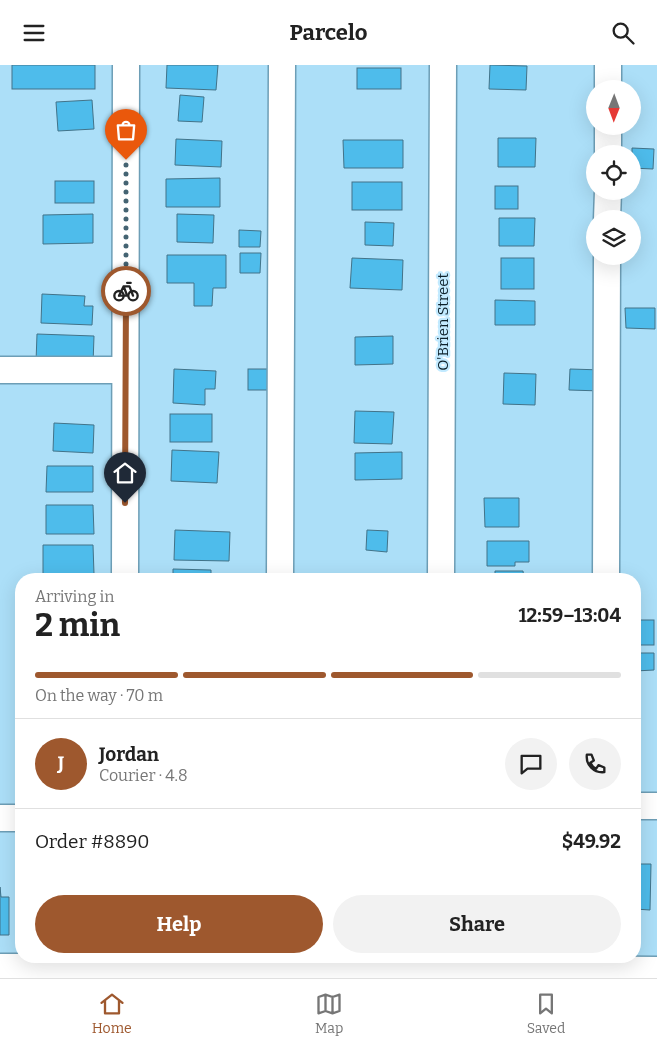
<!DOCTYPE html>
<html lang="en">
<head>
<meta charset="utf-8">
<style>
	body { margin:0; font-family:Bitter,serif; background:#f2f2f2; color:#222; height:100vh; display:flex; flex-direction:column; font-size:19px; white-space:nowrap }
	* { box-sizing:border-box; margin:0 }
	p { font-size:16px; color:#767676 }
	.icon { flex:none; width:28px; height:28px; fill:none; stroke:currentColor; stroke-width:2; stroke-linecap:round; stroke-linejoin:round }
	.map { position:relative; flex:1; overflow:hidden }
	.sheet { position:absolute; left:15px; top:508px; width:626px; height:390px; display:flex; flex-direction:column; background:#fff; border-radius:20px; box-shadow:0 5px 20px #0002 }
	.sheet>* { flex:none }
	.needle { width:32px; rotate:181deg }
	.fabs { position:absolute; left:586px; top:15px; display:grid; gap:10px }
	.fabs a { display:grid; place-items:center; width:55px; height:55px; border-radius:50%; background:#fff; box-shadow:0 5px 20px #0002; font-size:25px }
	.pin { position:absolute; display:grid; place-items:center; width:42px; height:42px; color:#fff; margin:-51px -21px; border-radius:50% 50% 50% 0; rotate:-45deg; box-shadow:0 0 5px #0007 }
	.pin .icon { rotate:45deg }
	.courier { position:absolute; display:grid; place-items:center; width:50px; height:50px; margin:-25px; border:4px solid #9e582e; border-radius:50%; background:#fff; color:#222; box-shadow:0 1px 6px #0007 }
	.overview em { font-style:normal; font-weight:700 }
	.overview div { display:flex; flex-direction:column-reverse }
	.overview { display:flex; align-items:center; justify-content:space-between; height:85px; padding:0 20px }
	h1 { font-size:32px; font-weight:700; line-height:38px }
	.bar { display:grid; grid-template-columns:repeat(4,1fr); gap:8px 5px; align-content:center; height:60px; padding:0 20px }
	.bar i { height:6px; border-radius:4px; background:#e0e0e0 }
	.bar .active { background:#9e582e }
	.bar p { grid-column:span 4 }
	.line { display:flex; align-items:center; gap:12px; padding:0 20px; border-top:1px solid #e0e0e0 }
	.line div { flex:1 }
	.round { display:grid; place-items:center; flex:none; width:52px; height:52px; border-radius:26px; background:#f2f2f2 }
	.button { display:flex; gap:10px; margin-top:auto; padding:10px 20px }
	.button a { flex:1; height:58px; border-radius:30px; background:#9e582e; color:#fff; font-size:20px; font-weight:700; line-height:58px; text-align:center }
	.button a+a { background:#f2f2f2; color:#222 }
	header { display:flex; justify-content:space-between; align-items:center; height:65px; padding:0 20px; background:#fff; font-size:22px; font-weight:700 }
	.tabs { display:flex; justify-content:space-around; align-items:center; height:70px; border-top:1px solid #e0e0e0; background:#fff; font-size:14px; color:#767676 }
	.tabs a { display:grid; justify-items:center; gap:2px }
	.tabs .active { color:#9e582e }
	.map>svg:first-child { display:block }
</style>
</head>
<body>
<header><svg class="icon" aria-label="menu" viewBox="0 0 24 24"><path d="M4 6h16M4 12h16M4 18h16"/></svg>Parcelo<svg class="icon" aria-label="search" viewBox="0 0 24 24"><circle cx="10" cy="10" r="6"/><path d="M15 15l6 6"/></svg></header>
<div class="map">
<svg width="657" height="913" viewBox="0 0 657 913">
	<rect width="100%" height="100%" fill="#acdff8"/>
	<g fill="#4ebceb" stroke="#427389">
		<rect x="12" y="0" width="83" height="24"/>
		<path d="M167 0H218L216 25 166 23Z"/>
		<path d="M490 0 527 1 526 25 489 24Z"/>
		<rect x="357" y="3" width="44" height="21"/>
		<path d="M180 30 204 32 202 57 178 56Z"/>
		<path d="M92 35 94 64 58 66 56 37Z"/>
		<path d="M498 73H536L535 102H498Z"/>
		<path d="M176 74 222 76 221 102 175 100Z"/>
		<path d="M343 75H403V103H344Z"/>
		<path d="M632 83 654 84 653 104 632 103Z"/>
		<path d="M220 113V142H166V114Z"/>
		<rect x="55" y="116" width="39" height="22"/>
		<rect x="352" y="117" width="50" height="28"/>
		<rect x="495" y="121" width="23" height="23"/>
		<path d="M93 149V178L43 179V150Z"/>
		<path d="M177 149 214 150 213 178 177 177Z"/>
		<path d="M499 153H535L534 181H499Z"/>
		<path d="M365 157 394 158 393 181 365 180Z"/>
		<path d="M239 165 261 166 260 182H239Z"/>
		<path d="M240 188H261L260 208H240Z"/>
		<path d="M167 190H226V223H213L212 241H194V218H167Z"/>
		<path d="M352 193 403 195 402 225 350 223Z"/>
		<rect x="501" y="193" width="33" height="31"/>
		<path d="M42 229 85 231 84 241H93L92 260 41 258Z"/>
		<path d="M495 235 535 236V260H495Z"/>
		<path d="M625 243H655V264L626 263Z"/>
		<path d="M37 269 94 271 93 299 36 297Z"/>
		<path d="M393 271V299L355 300V272Z"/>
		<path d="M174 304 216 306 215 324H205V340L173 338Z"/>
		<rect x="248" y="304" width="29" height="21"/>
		<path d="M570 304 603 305 602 326 569 325Z"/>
		<path d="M504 308 536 309 535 340 503 339Z"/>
		<path d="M355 346 394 347 392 379 354 378Z"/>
		<rect x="170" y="349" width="42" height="28"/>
		<path d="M54 358 94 360 93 388 53 386Z"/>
		<path d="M172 385 219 387 217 418 171 416Z"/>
		<path d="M402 387V414L355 415V388Z"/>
		<path d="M47 401H93V427H46Z"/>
		<path d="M484 433H519V462H485Z"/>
		<path d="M46 440H93L94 469H46Z"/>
		<path d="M175 465 230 467 229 496 174 495Z"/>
		<path d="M367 465 388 466 387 487 366 485Z"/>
		<path d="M487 476H529V497H515V501H487Z"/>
		<path d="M43 480H93L94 509H43Z"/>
		<path d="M173 504 211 505V514H173Z"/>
		<path d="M495 506H523L524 514H495Z"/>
		<rect x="635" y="555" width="19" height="25"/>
		<path d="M635 588H654V605L635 606Z"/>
		<path d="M635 799H651L650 845 635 844Z"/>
		<path d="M0 822 1 832H9V870H0Z"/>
	</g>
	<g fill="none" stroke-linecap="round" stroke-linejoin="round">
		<defs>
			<g id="minor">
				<path d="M608 24V0"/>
				<path d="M608 89V61"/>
				<path d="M607 154 608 126"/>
				<path d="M0 305H125"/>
				<path d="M125 514 126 0"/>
				<path d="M280 514 282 0"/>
				<path d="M441 514 443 0"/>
				<path d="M606 514 607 191"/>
				<path d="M635 741H657"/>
				<path d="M0 753H21"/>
				<path d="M0 902H279L657 905"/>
			</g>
		</defs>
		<use href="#minor" stroke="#6d9eb6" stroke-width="29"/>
		<use href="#minor" stroke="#fff" stroke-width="26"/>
	</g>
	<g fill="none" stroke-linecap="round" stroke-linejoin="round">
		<path stroke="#446372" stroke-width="5" stroke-dasharray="0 9" d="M126 226V95"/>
		<path stroke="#9e582e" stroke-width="6" d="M125 438 126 226"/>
	</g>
	<g text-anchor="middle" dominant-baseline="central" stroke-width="4.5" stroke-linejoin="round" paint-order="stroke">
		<g font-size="15" fill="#0c202a" stroke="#c2eaff">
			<text transform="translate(443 257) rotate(-90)">O'Brien Street</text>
		</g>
	</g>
</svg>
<div class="fabs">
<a><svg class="needle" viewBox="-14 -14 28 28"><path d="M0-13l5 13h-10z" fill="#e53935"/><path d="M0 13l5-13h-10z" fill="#767676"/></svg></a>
<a><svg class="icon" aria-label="locate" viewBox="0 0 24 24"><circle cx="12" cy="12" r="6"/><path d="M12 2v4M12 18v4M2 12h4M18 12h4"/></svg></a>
<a><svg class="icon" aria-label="layers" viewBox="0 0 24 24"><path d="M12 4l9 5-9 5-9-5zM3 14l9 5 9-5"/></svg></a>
</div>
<div class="pin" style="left:126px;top:95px;background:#ea580c"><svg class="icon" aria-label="bag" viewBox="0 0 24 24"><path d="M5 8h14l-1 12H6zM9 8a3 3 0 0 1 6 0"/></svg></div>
<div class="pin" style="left:125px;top:438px;background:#1f2937"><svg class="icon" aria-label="home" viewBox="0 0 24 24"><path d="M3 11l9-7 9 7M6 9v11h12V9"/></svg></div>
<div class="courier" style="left:126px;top:226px"><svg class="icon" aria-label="bike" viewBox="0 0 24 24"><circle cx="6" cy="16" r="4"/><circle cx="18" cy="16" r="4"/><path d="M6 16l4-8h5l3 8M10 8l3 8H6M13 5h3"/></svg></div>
<section class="sheet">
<div class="overview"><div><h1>2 min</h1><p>Arriving in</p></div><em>12:59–13:04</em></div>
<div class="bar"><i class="active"></i><i class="active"></i><i class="active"></i><i></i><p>On the way · 70 m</p></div>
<div class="line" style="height:90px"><b class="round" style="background:#9e582e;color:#fff">J</b><div><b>Jordan</b><p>Courier · 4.8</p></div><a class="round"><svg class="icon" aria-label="chat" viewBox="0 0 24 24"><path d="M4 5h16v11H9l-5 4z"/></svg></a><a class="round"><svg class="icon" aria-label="phone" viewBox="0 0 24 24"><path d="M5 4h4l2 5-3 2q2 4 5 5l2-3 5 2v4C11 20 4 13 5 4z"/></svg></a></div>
<div class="line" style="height:65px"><div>Order #8890</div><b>$49.92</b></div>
<div class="button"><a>Help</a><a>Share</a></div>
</section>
</div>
<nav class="tabs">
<a class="active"><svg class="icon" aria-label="home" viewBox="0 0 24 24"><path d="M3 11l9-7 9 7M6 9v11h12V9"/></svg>Home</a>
<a><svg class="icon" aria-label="map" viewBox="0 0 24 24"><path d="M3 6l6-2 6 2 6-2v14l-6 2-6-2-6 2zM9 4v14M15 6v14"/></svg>Map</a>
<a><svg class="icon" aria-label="saved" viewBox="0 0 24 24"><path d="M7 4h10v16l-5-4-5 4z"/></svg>Saved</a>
</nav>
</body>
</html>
